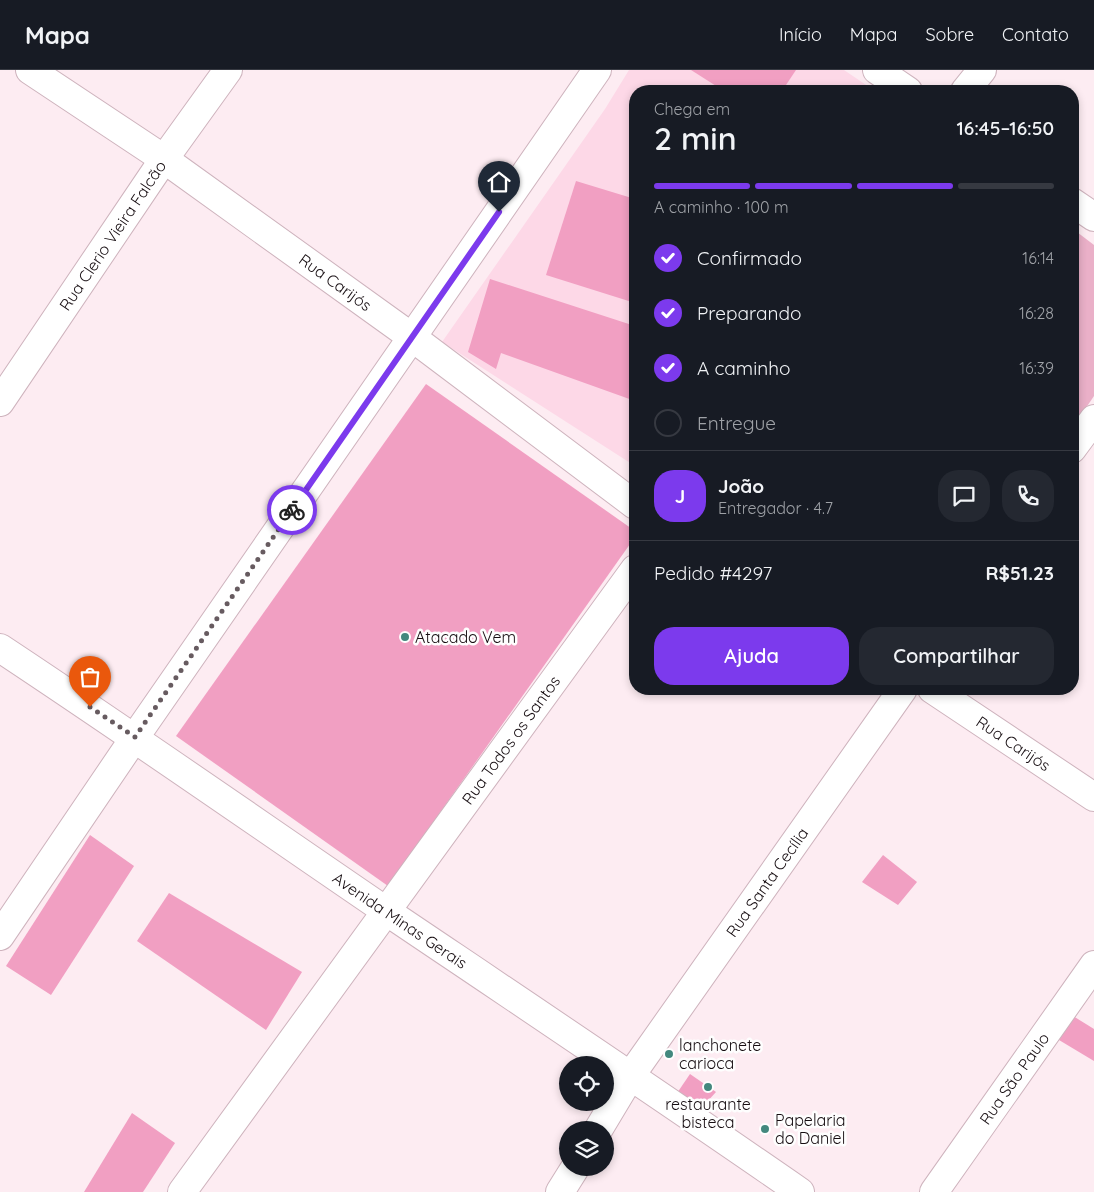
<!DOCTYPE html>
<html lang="pt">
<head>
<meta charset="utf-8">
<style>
	body { margin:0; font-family:Quicksand,sans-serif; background:#242831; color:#f1f3f6; height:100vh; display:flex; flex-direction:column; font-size:19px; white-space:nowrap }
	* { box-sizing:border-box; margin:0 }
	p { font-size:16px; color:#9ea1a6 }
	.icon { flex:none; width:28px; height:28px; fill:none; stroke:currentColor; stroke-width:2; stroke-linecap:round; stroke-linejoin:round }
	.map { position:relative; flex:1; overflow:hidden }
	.drawer { position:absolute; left:629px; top:15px; width:450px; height:610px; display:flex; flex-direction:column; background:#171b24; border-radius:20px; box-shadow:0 2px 8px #0003 }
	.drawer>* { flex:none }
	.tools { position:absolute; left:559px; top:986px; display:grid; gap:10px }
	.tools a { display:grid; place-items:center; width:55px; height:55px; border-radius:50%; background:#171b24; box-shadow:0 2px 8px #0003; font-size:25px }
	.pin { position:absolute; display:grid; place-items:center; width:42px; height:42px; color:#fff; margin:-51px -21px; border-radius:50% 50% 50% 0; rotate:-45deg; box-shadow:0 0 5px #0007 }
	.pin .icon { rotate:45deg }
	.courier { position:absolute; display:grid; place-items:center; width:50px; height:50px; margin:-25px; border:4px solid #7c3aed; border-radius:50%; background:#fff; color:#222; box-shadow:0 1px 6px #0007 }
	.summary em { font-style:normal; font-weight:600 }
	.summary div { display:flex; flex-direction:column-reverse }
	.summary { display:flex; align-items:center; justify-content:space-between; height:85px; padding:0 25px }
	h1 { font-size:32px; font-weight:600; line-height:38px }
	.bar { display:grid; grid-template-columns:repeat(4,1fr); gap:8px 5px; align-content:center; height:60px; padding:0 25px }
	.bar i { height:6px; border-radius:4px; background:#363941 }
	.bar .current { background:#7c3aed }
	.bar p { grid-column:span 4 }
	.line { display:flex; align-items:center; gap:12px; padding:0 25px; border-top:1px solid #363941 }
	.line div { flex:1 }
	.round { display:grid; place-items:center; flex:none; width:52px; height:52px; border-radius:20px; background:#242831 }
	ol { padding:0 25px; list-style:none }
	li { display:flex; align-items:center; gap:15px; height:55px }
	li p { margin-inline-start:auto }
	li .icon { padding:5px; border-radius:50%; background:#7c3aed; color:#fff; stroke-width:4 }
	li:last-child { color:#9ea1a6 }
	li i { width:28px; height:28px; border:2px solid #363941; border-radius:50% }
	.action { display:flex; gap:10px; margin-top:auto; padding:10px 25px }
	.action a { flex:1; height:58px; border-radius:20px; background:#7c3aed; color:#fff; font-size:20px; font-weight:600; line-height:58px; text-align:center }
	.action a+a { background:#242831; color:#f1f3f6 }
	header { display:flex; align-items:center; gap:30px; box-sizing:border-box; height:70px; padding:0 25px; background:#171b24; border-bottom:1px solid #363941 }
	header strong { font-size:24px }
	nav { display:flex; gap:28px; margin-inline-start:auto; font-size:18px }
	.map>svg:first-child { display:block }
</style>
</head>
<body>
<header>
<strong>Mapa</strong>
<nav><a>Início</a><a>Mapa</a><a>Sobre</a><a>Contato</a></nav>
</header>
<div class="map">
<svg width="1094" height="1122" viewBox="0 0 1094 1122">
	<rect width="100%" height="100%" fill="#fdecf2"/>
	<path fill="#fdd8e7" d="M629 0H844L875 21H635V396L442 272 605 39Z"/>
	<path fill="#eab0c8" d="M1073 159 1094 175V326L1073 357Z"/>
	<g fill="#f19fc2">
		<path d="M691 0H796L782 21H724Z"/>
		<path d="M576 111 635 129V233L546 205Z"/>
		<path d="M490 209 635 256V331L501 283 496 299 468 282Z"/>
		<path d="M426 314 635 461V467L388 816 176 666Z"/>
		<path d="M90 765 134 796 51 925 6 896Z"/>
		<path d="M883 785 917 812 898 835 862 812Z"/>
		<path d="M169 823 302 902 266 960 137 871Z"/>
		<path d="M1073 946 1094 959V991L1059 970Z"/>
		<path d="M690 1004 716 1022 696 1044 673 1029Z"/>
		<path d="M132 1043 175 1073 143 1122H84Z"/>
	</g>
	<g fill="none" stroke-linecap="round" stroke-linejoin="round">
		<defs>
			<g id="minor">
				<path id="s1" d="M30 0 164 89 413 268 635 435"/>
				<path d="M877 0 908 21"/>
				<path d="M965 21 982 0"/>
				<path d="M1072 132 1094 147"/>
				<path id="s2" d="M0 332 164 89 228 0"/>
				<path d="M1072 379 1094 349"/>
				<path id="s3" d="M932 619 1094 727"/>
				<path d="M0 866 135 667"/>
				<path id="s4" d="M598 1060 631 1005 903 619"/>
				<path id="s5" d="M182 1122 635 499"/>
				<path d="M560 1122 575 1098"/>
				<path id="s6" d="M934 1122 1094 895"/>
			</g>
			<g id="tertiary">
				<path id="s7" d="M0 578C130 664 257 753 386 841 524 934 663 1027 800 1122"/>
				<path d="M135 667 597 0"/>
			</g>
		</defs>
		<use href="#minor" stroke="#ceb3bd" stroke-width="30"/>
		<use href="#tertiary" stroke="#ceb3bd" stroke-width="30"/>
		<use href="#minor" stroke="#fff" stroke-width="28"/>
		<use href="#tertiary" stroke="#fff" stroke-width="28"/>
	</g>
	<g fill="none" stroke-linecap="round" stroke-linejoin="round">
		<path stroke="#675b60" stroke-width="5" stroke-dasharray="0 9" d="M90 637 135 667 292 440"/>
		<path stroke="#7c3aed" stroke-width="6" d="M292 440 499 142"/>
	</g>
	<g fill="#43887e" stroke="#fefefe" stroke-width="2">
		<circle cx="405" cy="567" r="5"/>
		<circle cx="669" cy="984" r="5"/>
		<circle cx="708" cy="1017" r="5"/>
		<circle cx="765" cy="1059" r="5"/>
	</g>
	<g text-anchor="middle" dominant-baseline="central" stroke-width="5" stroke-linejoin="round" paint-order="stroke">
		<g font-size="16" fill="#160d11" stroke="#fefefe">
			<text stroke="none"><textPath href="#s2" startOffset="201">Rua Clerio Vieira Falcão</textPath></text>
			<text stroke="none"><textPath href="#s1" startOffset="372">Rua Carijós</textPath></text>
			<text stroke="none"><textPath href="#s5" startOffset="559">Rua Todos os Santos</textPath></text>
			<text stroke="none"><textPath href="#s3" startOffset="98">Rua Carijós</textPath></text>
			<text stroke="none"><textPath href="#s4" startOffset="300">Rua Santa Cecília</textPath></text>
			<text stroke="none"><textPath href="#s7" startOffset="484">Avenida Minas Gerais</textPath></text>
			<text stroke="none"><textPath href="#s6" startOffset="139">Rua São Paulo</textPath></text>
		</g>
		<g font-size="16" fill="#160d11" stroke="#fefefe" text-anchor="start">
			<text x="415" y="567">Atacado Vem</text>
			<text x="679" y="975">lanchonete<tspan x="679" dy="18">carioca</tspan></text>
			<text x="708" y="1034" text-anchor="middle">restaurante<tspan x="708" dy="18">bisteca</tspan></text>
			<text x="775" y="1050">Papelaria<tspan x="775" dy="18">do Daniel</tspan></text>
		</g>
	</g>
</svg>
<div class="tools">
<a><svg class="icon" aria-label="locate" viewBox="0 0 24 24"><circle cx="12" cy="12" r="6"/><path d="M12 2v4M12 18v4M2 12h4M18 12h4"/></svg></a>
<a><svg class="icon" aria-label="layers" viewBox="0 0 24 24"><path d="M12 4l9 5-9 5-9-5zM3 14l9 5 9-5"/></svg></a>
</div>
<div class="pin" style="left:90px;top:637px;background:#ea580c"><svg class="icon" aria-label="bag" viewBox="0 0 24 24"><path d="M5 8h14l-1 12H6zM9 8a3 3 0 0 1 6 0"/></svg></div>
<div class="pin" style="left:499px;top:142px;background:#1f2937"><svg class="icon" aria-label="home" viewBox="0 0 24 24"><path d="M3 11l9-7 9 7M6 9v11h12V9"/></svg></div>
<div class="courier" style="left:292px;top:440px"><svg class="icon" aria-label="bike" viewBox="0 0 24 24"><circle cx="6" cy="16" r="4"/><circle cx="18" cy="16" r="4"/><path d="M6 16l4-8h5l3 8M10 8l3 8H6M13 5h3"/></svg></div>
<section class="drawer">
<div class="summary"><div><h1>2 min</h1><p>Chega em</p></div><em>16:45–16:50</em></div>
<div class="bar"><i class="current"></i><i class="current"></i><i class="current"></i><i></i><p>A caminho · 100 m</p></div>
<ol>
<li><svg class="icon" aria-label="check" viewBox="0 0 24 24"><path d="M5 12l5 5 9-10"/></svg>Confirmado<p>16:14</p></li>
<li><svg class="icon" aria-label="check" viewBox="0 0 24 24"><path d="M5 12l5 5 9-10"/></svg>Preparando<p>16:28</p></li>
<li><svg class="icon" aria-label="check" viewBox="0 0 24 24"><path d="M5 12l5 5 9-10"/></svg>A caminho<p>16:39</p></li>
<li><i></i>Entregue</li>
</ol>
<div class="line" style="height:90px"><b class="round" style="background:#7c3aed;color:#fff">J</b><div><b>João</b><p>Entregador · 4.7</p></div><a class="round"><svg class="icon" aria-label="chat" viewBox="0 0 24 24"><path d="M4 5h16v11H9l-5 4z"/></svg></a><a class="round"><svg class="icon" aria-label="phone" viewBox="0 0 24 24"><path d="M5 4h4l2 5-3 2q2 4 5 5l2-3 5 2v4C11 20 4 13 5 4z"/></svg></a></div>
<div class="line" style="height:65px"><div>Pedido #4297</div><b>R$51.23</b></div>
<div class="action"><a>Ajuda</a><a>Compartilhar</a></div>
</section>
</div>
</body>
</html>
